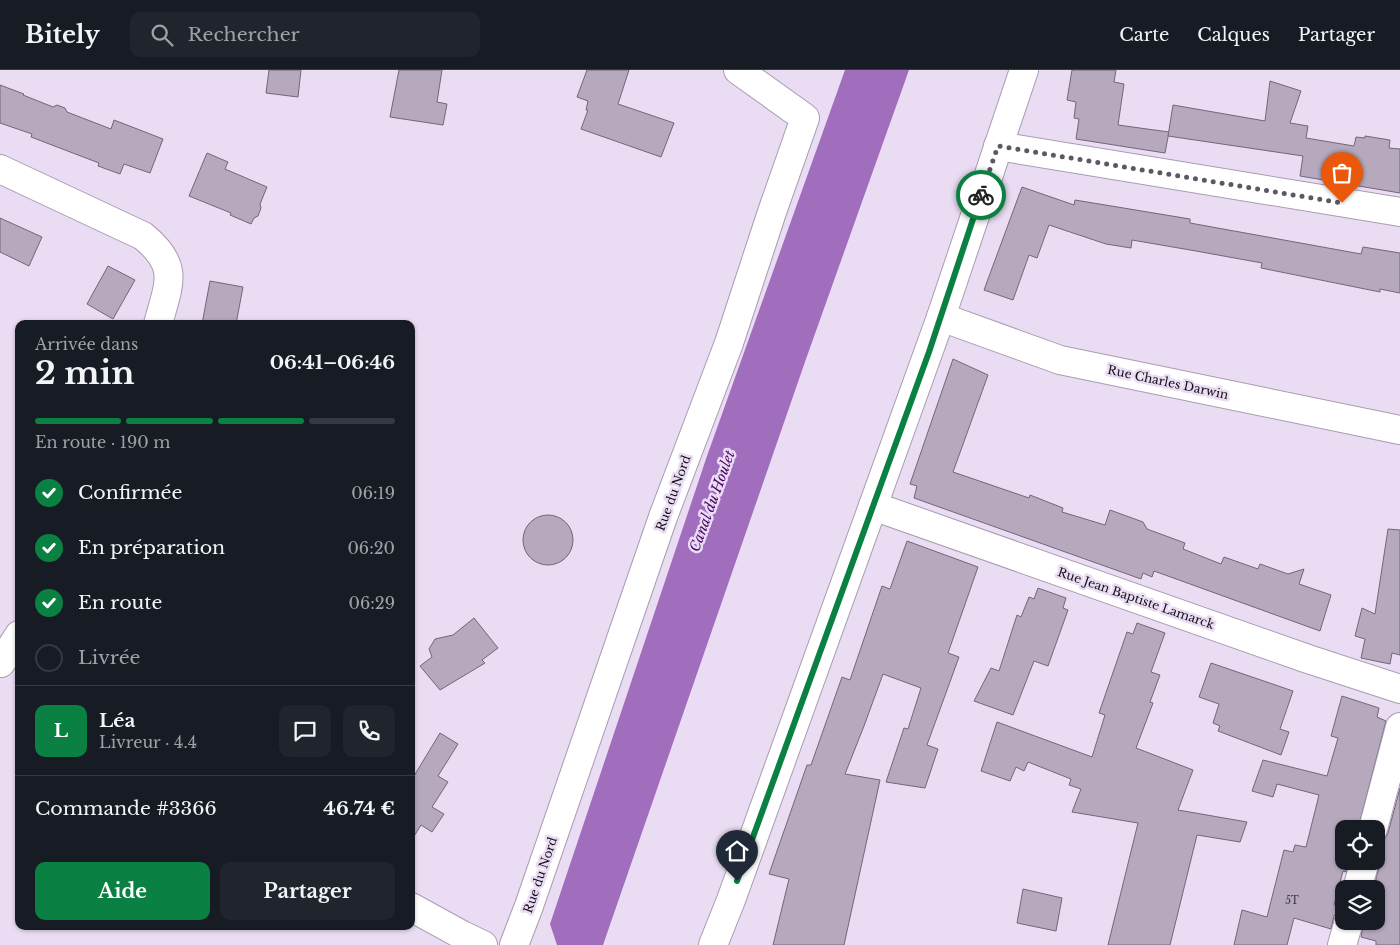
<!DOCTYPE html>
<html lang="fr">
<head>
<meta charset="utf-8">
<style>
	body { margin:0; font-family:"Libre Baskerville",serif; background:#20242c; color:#f1f3f6; height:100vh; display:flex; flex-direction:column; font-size:19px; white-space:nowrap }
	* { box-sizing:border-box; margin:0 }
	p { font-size:16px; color:#9ea1a6 }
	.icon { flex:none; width:28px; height:28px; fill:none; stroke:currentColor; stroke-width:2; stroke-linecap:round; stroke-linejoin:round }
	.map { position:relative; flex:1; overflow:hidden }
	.side { position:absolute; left:15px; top:250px; width:400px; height:610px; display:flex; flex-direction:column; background:#171b24; border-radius:10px; box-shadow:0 1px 4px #0004 }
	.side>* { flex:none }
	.fabs { position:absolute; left:1335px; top:750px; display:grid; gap:10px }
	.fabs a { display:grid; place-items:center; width:50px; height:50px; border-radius:10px; background:#171b24; box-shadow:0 1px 4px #0004; font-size:25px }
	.pin { position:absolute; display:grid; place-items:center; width:42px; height:42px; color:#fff; margin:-51px -21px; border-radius:50% 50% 50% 0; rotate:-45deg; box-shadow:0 0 5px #0007 }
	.pin .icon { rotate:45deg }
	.courier { position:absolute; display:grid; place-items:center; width:50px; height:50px; margin:-25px; border:4px solid #0b8043; border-radius:50%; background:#fff; color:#222; box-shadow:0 1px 6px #0007 }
	.summary em { font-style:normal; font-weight:700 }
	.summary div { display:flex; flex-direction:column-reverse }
	.summary { display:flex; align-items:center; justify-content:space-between; height:85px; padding:0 20px }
	h1 { font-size:32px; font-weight:700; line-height:38px }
	.bar { display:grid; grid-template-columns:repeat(4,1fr); gap:8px 5px; align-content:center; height:60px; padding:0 20px }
	.bar i { height:6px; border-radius:4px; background:#363941 }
	.bar .current { background:#0b8043 }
	.bar p { grid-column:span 4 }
	.line { display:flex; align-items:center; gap:12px; padding:0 20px; border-top:1px solid #363941 }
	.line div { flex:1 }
	.round { display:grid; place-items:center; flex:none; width:52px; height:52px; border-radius:10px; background:#20242c }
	ol { padding:0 20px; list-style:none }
	li { display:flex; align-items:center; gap:15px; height:55px }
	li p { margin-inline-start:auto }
	li .icon { padding:5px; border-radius:50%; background:#0b8043; color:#fff; stroke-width:4 }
	li:last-child { color:#9ea1a6 }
	li i { width:28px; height:28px; border:2px solid #363941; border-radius:50% }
	.action { display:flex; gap:10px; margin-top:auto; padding:10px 20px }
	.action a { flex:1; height:58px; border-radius:10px; background:#0b8043; color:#fff; font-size:20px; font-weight:700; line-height:58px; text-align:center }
	.action a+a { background:#20242c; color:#f1f3f6 }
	header { display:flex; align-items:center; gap:30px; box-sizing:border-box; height:70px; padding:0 25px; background:#171b24; border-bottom:1px solid #363941 }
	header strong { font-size:24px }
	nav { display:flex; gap:28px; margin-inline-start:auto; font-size:18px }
	.search { width:350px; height:45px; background:#20242c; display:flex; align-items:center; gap:12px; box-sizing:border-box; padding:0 18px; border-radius:10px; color:#9ea1a6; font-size:19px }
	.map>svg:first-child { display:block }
</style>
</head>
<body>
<header>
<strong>Bitely</strong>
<div class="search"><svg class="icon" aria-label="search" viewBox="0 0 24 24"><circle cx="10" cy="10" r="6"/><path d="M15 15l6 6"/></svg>Rechercher</div>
<nav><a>Carte</a><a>Calques</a><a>Partager</a></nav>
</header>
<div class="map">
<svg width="1400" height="875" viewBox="0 0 1400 875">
	<rect width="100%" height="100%" fill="#eadcf3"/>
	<path fill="#a16ebe" d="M845 0H909L806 289 603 875H557L550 854 707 386Z"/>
	<g fill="#b6a9be" stroke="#73667a">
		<path d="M269 0H301L298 27 266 23Z"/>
		<path d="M399 0H442L437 32 447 34 443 55 390 47Z"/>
		<path d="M587 0H629L618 34 674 53 661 87 581 59 588 40H586L588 31 577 27Z"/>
		<path d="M1072 0H1116L1114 12 1124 14 1118 55 1169 62 1165 83 1076 69 1079 49 1074 48 1076 32 1067 30Z"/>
		<path d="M1270 11 1301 21 1290 53 1308 56 1306 68 1354 76 1356 67 1365 68V66L1390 70 1389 78 1400 79V123L1300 106 1303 86 1168 66 1173 35 1265 51Z"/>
		<path d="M0 15 24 24 23 25 53 37 57 35 65 38 67 42 111 59 114 50 163 69 150 103 124 94 120 104 98 96 99 93 31 67 32 64 0 53Z"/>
		<path d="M207 83 228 92 225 99 267 117 260 134 261 138 258 146 254 148 251 154 230 145 231 143 189 126Z"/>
		<path d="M1022 117 1074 135 1075 130 1190 149V153L1361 184 1363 177 1400 183V223L1380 219V222L1261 198 1262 193 1196 181 1132 170 1131 178 1106 174 1049 155 1037 188 1029 185 1013 230 984 220Z"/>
		<path d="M0 148 42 167 29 196 0 182Z"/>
		<path d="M108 196 135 210 113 249 87 234Z"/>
		<path d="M210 211 243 217 236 254H202Z"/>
		<path d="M953 289 988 305 953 402 1029 428 1030 425 1063 438 1062 442 1105 455 1110 440 1143 452 1147 459 1185 473 1183 479 1221 494 1224 487 1258 499 1260 494 1288 504 1304 499 1299 514 1331 525 1320 561 1154 501 1152 507 1143 503 1141 509 914 428 917 416 910 414Z"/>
		<circle cx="548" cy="470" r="25"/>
		<path d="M1388 459 1400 460V585L1392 583 1390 594 1361 588 1365 569 1355 566 1362 538 1375 544Z"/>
		<path d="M907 471 978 497 948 583 959 587 927 675 938 679 925 718 886 712 904 658 908 659 921 618 883 604 864 656 845 704 880 710 844 875H773L789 809 769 804 807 695H811L842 607 850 610 882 516 890 519Z"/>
		<path d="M1038 518 1066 528 1063 538 1068 540 1048 596 1034 591 1013 645 974 631 991 598 999 601 1017 545 1021 547 1029 527 1034 529Z"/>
		<path d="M474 548 498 578 482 590 485 593 440 620 420 596 432 587 429 579 435 569 453 565Z"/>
		<path d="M1137 553 1165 563 1151 602 1160 605 1150 632 1153 633 1136 678 1193 700 1178 740 1247 752 1240 772 1197 765 1170 875H1108L1138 753 1072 742 1081 719 1069 715 1071 709 1028 692 1024 701 1016 697 1010 711 981 701 997 652 1092 687 1105 645 1099 643 1127 562 1133 564Z"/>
		<path d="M1211 593 1293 621 1280 659 1289 662 1281 685 1218 661 1220 656 1213 653 1219 634 1199 627Z"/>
		<path d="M1342 626 1379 638 1377 647 1386 651 1358 759H1344V791H1349L1346 802 1343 801 1334 835 1340 839 1334 846 1331 859 1294 848 1287 875H1234L1242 840 1267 847 1284 780 1293 782 1295 775 1306 777 1319 725 1277 714 1273 727 1252 721 1263 690 1327 706 1338 668 1331 666Z"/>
		<path d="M440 663 458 674 438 706 448 712 432 737 444 744 432 762 421 755 411 771V711Z"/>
		<path d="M1400 718V875H1376V871L1361 867 1364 852 1376 859V808L1380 795V788L1376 780V774L1384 770 1388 763Z"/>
		<path d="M1023 819 1062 828 1056 861 1017 853Z"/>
	</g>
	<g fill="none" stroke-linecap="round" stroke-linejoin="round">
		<defs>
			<g id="minor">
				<path d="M998 76 1400 142"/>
				<path d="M0 99 143 166C180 196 169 213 158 254"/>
				<path d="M941 247 1060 290 1400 360"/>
				<path d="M873 436 1308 589 1400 619"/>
				<path d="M1 593 19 565"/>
				<path d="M1373 759 1400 657"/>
				<path d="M1357 819 1365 791"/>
				<path d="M411 837 462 865 483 875"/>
				<path d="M514 875 529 836 663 447 729 273 772 142 805 48 738 0"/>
				<path d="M713 875 731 830 941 247 1024 0"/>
				<path d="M1342 875 1349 851"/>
			</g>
		</defs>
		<use href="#minor" stroke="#a99cb1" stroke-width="30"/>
		<use href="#minor" stroke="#fff" stroke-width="28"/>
	</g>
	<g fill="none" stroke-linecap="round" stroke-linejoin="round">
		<path stroke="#5f5764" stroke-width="5" stroke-dasharray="0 9" d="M981 125 998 76 1342 133"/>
		<path stroke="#0b8043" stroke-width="6" d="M737 811 929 282 981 125"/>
	</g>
	<g text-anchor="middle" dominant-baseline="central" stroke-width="5" stroke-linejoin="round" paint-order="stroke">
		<g font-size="10" fill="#3c3641">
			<text x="1292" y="830">5T</text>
		</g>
		<g font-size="12" fill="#141017" stroke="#eadcf3">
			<text transform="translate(1168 312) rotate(12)">Rue Charles Darwin</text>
			<text transform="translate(673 423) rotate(-70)">Rue du Nord</text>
			<text transform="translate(1136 528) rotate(19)">Rue Jean Baptiste Lamarck</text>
			<text transform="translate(540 805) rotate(-71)">Rue du Nord</text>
		</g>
		<g font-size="14" font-style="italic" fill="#4b0068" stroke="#eadcf3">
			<text transform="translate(712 431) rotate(-70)">Canal du Houlet</text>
		</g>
	</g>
</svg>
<div class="fabs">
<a><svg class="icon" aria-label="locate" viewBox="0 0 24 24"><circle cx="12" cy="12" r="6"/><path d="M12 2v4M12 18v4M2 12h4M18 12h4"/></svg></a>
<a><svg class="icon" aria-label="layers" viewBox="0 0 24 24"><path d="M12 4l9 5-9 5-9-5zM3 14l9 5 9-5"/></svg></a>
</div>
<div class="pin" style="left:1342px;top:133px;background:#ea580c"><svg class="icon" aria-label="bag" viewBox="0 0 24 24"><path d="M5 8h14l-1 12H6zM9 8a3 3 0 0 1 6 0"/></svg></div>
<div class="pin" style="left:737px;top:811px;background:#1f2937"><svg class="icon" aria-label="home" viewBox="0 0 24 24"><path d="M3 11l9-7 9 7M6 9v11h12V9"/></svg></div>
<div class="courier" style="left:981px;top:125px"><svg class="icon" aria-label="bike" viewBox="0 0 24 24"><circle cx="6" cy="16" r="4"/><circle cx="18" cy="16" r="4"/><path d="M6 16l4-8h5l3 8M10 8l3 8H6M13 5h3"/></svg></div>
<section class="side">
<div class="summary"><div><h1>2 min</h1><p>Arrivée dans</p></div><em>06:41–06:46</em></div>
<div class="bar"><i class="current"></i><i class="current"></i><i class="current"></i><i></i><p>En route · 190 m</p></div>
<ol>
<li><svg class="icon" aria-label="check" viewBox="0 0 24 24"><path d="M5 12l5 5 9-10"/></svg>Confirmée<p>06:19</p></li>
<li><svg class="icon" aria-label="check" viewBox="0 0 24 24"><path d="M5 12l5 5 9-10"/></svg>En préparation<p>06:20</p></li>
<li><svg class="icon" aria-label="check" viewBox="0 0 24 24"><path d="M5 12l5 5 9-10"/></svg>En route<p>06:29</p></li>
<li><i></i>Livrée</li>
</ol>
<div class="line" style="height:90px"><b class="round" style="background:#0b8043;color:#fff">L</b><div><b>Léa</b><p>Livreur · 4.4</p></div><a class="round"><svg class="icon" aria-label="chat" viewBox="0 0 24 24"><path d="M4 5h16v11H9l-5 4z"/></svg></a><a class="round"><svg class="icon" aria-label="phone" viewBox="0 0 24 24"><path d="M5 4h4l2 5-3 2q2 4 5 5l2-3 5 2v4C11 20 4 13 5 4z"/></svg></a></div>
<div class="line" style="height:65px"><div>Commande #3366</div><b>46.74 €</b></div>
<div class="action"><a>Aide</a><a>Partager</a></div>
</section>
</div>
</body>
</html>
